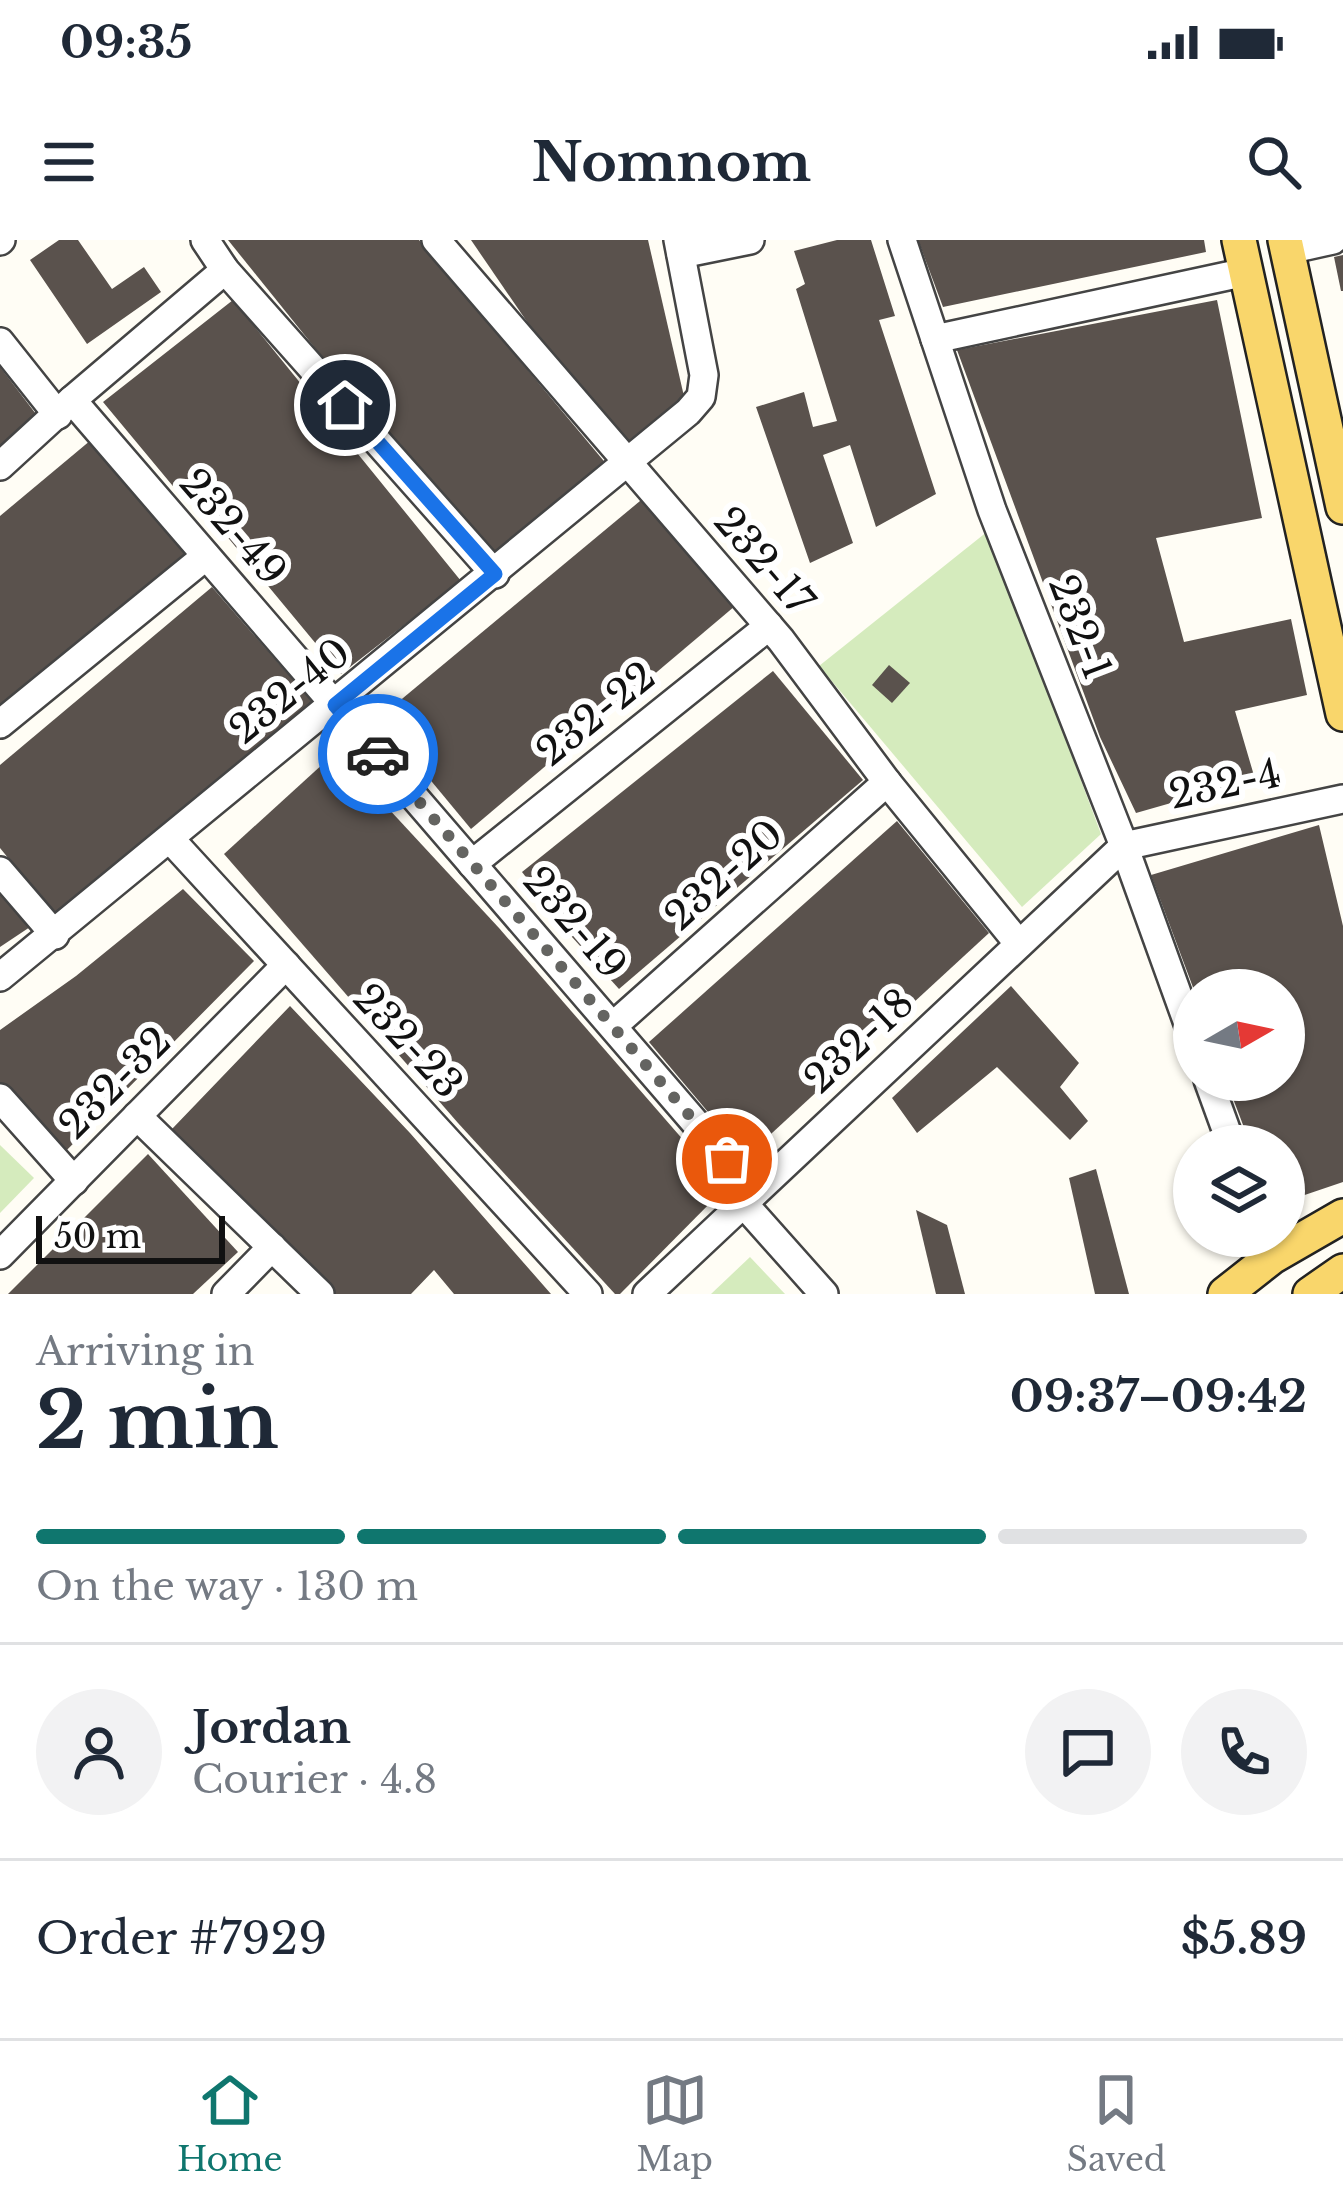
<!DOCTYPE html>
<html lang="en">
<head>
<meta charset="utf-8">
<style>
	body { margin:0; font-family:"Libre Baskerville",serif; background:#f2f2f3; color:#1f2937; height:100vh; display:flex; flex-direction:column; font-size:45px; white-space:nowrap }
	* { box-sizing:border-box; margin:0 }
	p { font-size:39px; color:#747a83 }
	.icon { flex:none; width:66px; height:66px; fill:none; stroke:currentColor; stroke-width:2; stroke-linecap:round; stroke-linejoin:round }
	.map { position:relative; height:1054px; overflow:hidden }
	.sheet { display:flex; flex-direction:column; background:#fff; flex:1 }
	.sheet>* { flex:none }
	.needle { width:78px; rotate:81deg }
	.tools { position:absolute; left:1173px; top:729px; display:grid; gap:24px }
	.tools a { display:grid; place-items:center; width:132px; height:132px; border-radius:50%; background:#fff; box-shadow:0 3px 9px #0004; font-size:60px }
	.scale { position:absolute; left:36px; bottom:30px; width:189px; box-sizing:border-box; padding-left:12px; border:6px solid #111; border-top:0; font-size:33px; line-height:42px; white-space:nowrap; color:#111; -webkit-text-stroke:9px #fff; paint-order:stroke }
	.pin { position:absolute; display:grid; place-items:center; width:102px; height:102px; color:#fff; margin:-51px; border:6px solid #fff; border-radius:50%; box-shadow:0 3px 12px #0007 }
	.courier { position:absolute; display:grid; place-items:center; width:120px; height:120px; margin:-60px; border:9px solid #1a73e8; border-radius:50%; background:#fff; color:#222; box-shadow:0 3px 15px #0007 }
	.overview em { font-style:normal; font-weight:800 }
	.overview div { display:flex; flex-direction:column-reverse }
	.overview { display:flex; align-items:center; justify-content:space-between; height:204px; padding:0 36px }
	h1 { font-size:78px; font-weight:800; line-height:90px }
	.bar { display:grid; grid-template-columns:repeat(4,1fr); gap:18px 12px; align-content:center; height:144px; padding:0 36px }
	.bar i { height:15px; border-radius:9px; background:#e0e1e3 }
	.bar .on { background:#0f766e }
	.bar p { grid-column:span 4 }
	.line { display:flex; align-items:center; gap:30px; padding:0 36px; border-top:3px solid #e0e1e3 }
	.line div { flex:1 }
	.round { display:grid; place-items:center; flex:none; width:126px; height:126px; border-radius:63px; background:#f2f2f3 }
	.status { display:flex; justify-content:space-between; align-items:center; height:84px; padding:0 60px; background:#fff; direction:ltr }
	.status svg { height:33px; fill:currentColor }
	header { display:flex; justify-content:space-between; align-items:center; height:156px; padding:0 36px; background:#fff; font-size:54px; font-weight:800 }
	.menu { display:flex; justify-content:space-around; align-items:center; height:168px; border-top:3px solid #e0e1e3; background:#fff; font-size:33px; color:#747a83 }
	.menu a { display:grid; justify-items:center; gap:6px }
	.menu .on { color:#0f766e }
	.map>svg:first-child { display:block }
</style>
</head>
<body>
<div class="status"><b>09:35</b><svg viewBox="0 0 49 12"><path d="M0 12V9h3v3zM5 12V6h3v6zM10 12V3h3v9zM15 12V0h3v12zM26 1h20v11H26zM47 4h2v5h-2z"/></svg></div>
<header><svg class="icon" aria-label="menu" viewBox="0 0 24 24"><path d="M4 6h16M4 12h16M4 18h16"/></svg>Nomnom<svg class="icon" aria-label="search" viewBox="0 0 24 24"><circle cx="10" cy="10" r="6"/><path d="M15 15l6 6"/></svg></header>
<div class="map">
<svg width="1343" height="1054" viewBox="0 0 1343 1054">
	<rect width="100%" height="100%" fill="#fffdf5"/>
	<g fill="#d5ebbd">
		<path d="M988 291 1101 594 1022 667 819 426Z"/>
		<path d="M0 905 34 938 0 973Z"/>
		<path d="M750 1017 785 1054H711Z"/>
	</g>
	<g fill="#5a524d">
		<path d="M59 0H78L112 49 144 27 161 52 87 104 30 20Z"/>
		<path d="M228 0H419L608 226 497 320 319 113Z"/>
		<path d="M471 0H648L686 165 632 208 556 124Z"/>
		<path d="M837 0H871L895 76 879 80 936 254 876 287 850 205 823 215 853 303 810 323 756 167 804 152 813 187 837 181 796 49 805 44 794 11Z"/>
		<path d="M918 0H1204L1206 12 943 67Z"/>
		<path d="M1343 15V51H1341L1334 17Z"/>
		<path d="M233 60 461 341 341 434 220 288 177 251 103 162Z"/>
		<path d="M1217 60 1262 278 1156 298 1184 402 1291 379 1307 455 1235 471 1255 539 1136 573 1100 497 957 110Z"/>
		<path d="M0 127 39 178 0 208Z"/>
		<path d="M91 200 189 315 0 469V276Z"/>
		<path d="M646 256 735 366 471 589 379 478Z"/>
		<path d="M212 347 315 465 59 681 0 608V525Z"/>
		<path d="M889 425 910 443 892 463 872 445Z"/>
		<path d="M773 431 863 540 619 749 572 697 522 632Z"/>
		<path d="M336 512 499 688 725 948 620 1054H615L458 883 224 614Z"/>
		<path d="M897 581 989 693 746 917 649 802Z"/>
		<path d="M1319 585 1343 686V942L1284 962V906H1251L1226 840H1284V750H1194L1151 635Z"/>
		<path d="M0 647 33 685 0 707Z"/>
		<path d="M183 649 254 721 56 921 0 867V790L76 736Z"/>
		<path d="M1011 746 1079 823 1060 847 1088 881 1070 900 997 827 917 893 892 858Z"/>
		<path d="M290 766 410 893 551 1054H454L434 1030 411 1054H334L172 889Z"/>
		<path d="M148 914 238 1012 193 1054H8Z"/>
		<path d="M1096 929 1129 1054H1095L1069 938Z"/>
		<path d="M916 970 947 985 965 1054H936Z"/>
	</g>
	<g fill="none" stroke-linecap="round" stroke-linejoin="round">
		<defs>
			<g id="minor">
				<path d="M205 0 225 30 495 334"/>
				<path d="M436 0 781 400 887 542 1019 704"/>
				<path d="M902 0 992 270 1124 606 1194 800"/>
				<path d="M0 1 1 0"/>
				<path d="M1288 10 1333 0"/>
				<path d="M681 14 750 0"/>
				<path d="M935 99 1246 32"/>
				<path d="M0 102 58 175"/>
				<path d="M72 160 755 952"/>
				<path d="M0 226 72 160 225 30"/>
				<path d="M0 484 206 316"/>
				<path d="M171 600 588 1054"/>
				<path d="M472 624 769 386"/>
				<path d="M0 631 55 695"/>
				<path d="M0 737 688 172 701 157 704 135 678 0"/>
				<path d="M613 786 887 542"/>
				<path d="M1208 840 1232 906"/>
				<path d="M0 858 74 941"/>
				<path d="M137 876 320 1054"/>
				<path d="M743 963 824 1054"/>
				<path d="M0 1015 286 725"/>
				<path d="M226 1054 272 1007"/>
				<path d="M647 1054 1124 606 1343 559"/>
			</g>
			<g id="major">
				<path d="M1239 0 1343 474"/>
				<path d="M1285 0 1343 267"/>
				<path d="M1225 1054 1272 1017 1343 976"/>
				<path d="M1310 1054 1343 1031"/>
			</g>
		</defs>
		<use href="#minor" stroke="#444" stroke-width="32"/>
		<use href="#major" stroke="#222" stroke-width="38"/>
		<use href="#minor" stroke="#fff" stroke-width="27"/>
		<use href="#major" stroke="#f9d66b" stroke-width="33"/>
	</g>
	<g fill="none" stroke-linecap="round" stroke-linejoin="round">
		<path stroke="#646461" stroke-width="12" stroke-dasharray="0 21.6" d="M378 514 727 919"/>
		<path stroke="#1a73e8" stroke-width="15" d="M345 165 495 334 335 465 378 514"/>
	</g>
	<g text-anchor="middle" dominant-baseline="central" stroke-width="12" stroke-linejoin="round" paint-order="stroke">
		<g font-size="39" fill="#111" stroke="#fff">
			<text transform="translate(233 287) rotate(49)">232-49</text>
			<text transform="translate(764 321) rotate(49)">232-17</text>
			<text transform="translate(1080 387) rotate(69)">232-1</text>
			<text transform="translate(290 451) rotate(-39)">232-40</text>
			<text transform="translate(596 474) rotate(-39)">232-22</text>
			<text transform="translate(1225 544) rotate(-12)">232-4</text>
			<text transform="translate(724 635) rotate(-42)">232-20</text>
			<text transform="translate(575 683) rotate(49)">232-19</text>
			<text transform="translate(408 801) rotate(47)">232-23</text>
			<text transform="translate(859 801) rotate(-43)">232-18</text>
			<text transform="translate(115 843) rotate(-45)">232-32</text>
		</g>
	</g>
</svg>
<div class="tools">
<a><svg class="needle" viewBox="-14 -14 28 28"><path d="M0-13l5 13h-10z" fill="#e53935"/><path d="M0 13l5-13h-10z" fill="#747a83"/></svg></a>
<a><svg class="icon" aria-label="layers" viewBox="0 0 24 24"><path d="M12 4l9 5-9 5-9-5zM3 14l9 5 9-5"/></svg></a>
</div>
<div class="scale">50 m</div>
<div class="pin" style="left:727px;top:919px;background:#ea580c"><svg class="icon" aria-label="bag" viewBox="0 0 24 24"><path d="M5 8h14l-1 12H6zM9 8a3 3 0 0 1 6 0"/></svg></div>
<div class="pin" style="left:345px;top:165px;background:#1f2937"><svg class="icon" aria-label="home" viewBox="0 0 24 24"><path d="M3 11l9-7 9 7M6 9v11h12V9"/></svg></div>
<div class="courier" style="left:378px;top:514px"><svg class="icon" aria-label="car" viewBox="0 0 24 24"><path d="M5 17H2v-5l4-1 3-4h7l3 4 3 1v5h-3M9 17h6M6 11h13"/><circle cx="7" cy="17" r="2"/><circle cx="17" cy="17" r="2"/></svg></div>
</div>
<section class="sheet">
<div class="overview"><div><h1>2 min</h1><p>Arriving in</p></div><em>09:37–09:42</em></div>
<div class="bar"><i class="on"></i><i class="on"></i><i class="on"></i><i></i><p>On the way · 130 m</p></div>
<div class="line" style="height:216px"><a class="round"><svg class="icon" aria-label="person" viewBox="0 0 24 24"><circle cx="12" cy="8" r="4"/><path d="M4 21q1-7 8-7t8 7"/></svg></a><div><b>Jordan</b><p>Courier · 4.8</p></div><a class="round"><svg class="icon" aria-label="chat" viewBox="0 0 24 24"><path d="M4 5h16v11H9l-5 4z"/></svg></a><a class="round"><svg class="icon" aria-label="phone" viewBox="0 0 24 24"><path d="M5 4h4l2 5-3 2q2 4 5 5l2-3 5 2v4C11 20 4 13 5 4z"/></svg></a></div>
<div class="line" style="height:156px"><div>Order #7929</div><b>$5.89</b></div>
</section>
<nav class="menu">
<a class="on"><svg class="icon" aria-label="home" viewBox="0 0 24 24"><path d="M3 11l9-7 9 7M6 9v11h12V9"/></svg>Home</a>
<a><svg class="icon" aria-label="map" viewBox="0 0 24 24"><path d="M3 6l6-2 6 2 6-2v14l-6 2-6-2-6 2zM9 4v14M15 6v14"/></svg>Map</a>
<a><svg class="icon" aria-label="saved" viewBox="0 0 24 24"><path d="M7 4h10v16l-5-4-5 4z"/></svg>Saved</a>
</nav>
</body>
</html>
